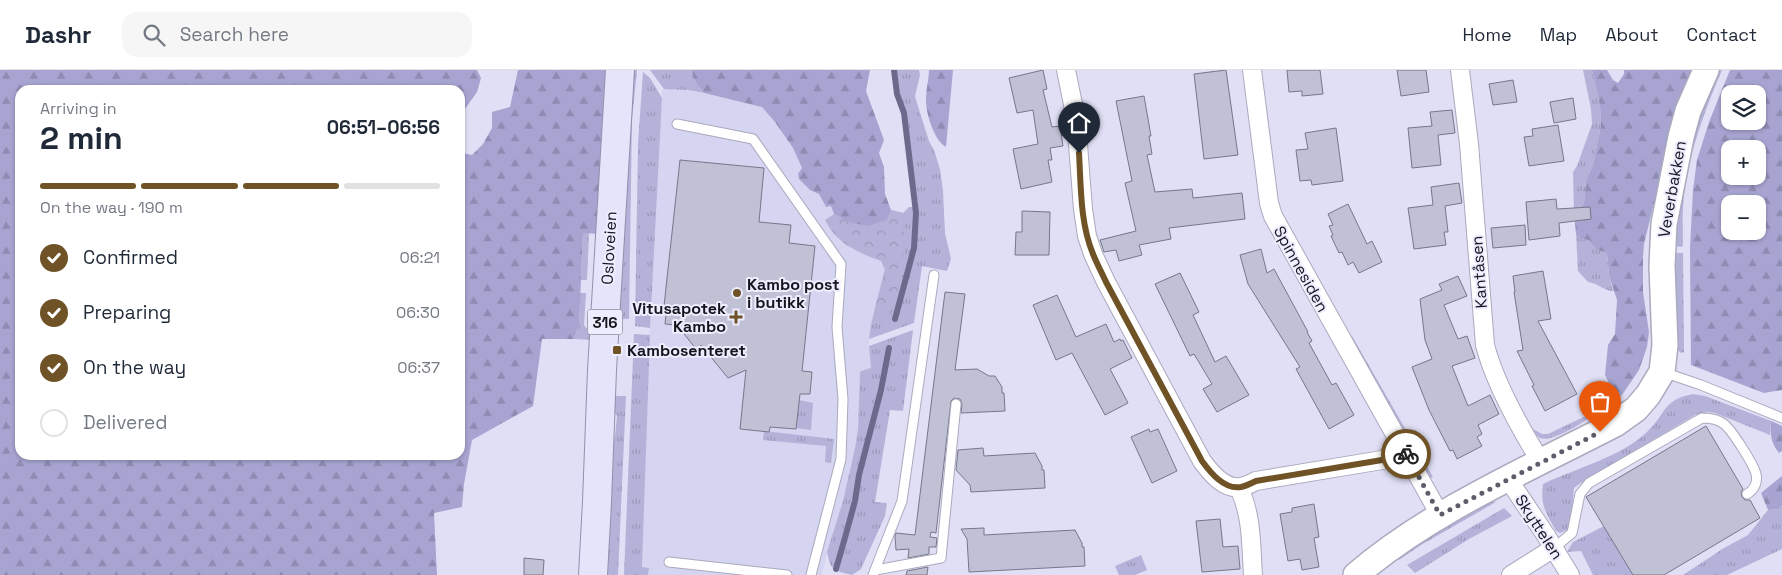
<!DOCTYPE html>
<html lang="en">
<head>
<meta charset="utf-8">
<style>
	body { margin:0; font-family:"Space Grotesk",sans-serif; background:#f6f6f7; color:#1f2937; height:100vh; display:flex; flex-direction:column; font-size:19px; white-space:nowrap }
	* { box-sizing:border-box; margin:0 }
	p { font-size:16px; color:#747a83 }
	.icon { flex:none; width:28px; height:28px; fill:none; stroke:currentColor; stroke-width:2; stroke-linecap:round; stroke-linejoin:round }
	.map { position:relative; flex:1; overflow:hidden }
	.drawer { position:absolute; left:15px; top:15px; width:450px; height:375px; display:flex; flex-direction:column; background:#fff; border-radius:15px; box-shadow:0 1px 4px #0004 }
	.drawer>* { flex:none }
	.tools { position:absolute; left:1721px; top:15px; display:grid; gap:10px }
	.tools a { display:grid; place-items:center; width:45px; height:45px; border-radius:10px; background:#fff; box-shadow:0 1px 4px #0004; font-size:25px }
	.pin { position:absolute; display:grid; place-items:center; width:42px; height:42px; color:#fff; margin:-51px -21px; border-radius:50% 50% 50% 0; rotate:-45deg; box-shadow:0 0 5px #0007 }
	.pin .icon { rotate:45deg }
	.courier { position:absolute; display:grid; place-items:center; width:50px; height:50px; margin:-25px; border:4px solid #6f5326; border-radius:50%; background:#fff; color:#222; box-shadow:0 1px 6px #0007 }
	.overview em { font-style:normal; font-weight:700 }
	.overview div { display:flex; flex-direction:column-reverse }
	.overview { display:flex; align-items:center; justify-content:space-between; height:85px; padding:0 25px }
	h1 { font-size:32px; font-weight:700; line-height:38px }
	.bar { display:grid; grid-template-columns:repeat(4,1fr); gap:8px 5px; align-content:center; height:60px; padding:0 25px }
	.bar i { height:6px; border-radius:4px; background:#e0e1e3 }
	.bar .current { background:#6f5326 }
	.bar p { grid-column:span 4 }
	ol { padding:0 25px; list-style:none }
	li { display:flex; align-items:center; gap:15px; height:55px }
	li p { margin-inline-start:auto }
	li .icon { padding:5px; border-radius:50%; background:#6f5326; color:#fff; stroke-width:4 }
	li:last-child { color:#747a83 }
	li i { width:28px; height:28px; border:2px solid #e0e1e3; border-radius:50% }
	header { display:flex; align-items:center; gap:30px; box-sizing:border-box; height:70px; padding:0 25px; background:#fff; border-bottom:1px solid #e0e1e3 }
	header strong { font-size:24px }
	nav { display:flex; gap:28px; margin-inline-start:auto; font-size:18px }
	.search { width:350px; height:45px; background:#f6f6f7; display:flex; align-items:center; gap:12px; box-sizing:border-box; padding:0 18px; border-radius:15px; color:#747a83; font-size:19px }
	.map>svg:first-child { display:block }
</style>
</head>
<body>
<header>
<strong>Dashr</strong>
<div class="search"><svg class="icon" aria-label="search" viewBox="0 0 24 24"><circle cx="10" cy="10" r="6"/><path d="M15 15l6 6"/></svg>Search here</div>
<nav><a>Home</a><a>Map</a><a>About</a><a>Contact</a></nav>
</header>
<div class="map">
<svg width="1782" height="505" viewBox="0 0 1782 505">
	<defs>
		<pattern id="grass-tufts" width="24" height="20" patternUnits="userSpaceOnUse" patternTransform="scale(1.25)"><rect width="24" height="20" fill="#b4b2d9"/><path d="M3 7l-1-3M5 7V3M7 7l1-3M15 17l-1-3M17 17v-4M19 17l1-3" fill="none" stroke="#9a98ba"/></pattern>
		<pattern id="forest-firs" width="22" height="20" patternUnits="userSpaceOnUse" patternTransform="scale(1.25)"><rect width="22" height="20" fill="#a7a4d1"/><path d="M5 1l3.5 6h-7zM16 11l3.5 6h-7z" fill="#8f8cb3"/></pattern>
		<pattern id="park-crowns" width="20" height="18" patternUnits="userSpaceOnUse" patternTransform="scale(1.25)"><rect width="20" height="18" fill="#b4b2d9"/><path d="M2 6a3 3 0 1 1 6 0M12 15a3 3 0 1 1 6 0" fill="none" stroke="#9a98ba"/></pattern>
	</defs>
	<rect width="100%" height="100%" fill="#e0dff5"/>
	<path fill="#d5d4f1" d="M667 17 688 20 762 36 775 52 793 78 802 98 799 109 810 120 819 124 826 137 831 136 834 144 830 146 852 179 881 191 885 200 871 254 869 273 871 298 861 301 860 303 858 359 855 378 843 431 821 505H648L649 498 642 497 649 277 656 126 662 28V21Z"/>
	<g fill="url(#grass-tufts)">
		<path d="M632 0H637L632 50 629 249H617Z"/>
		<path d="M650 0H691L695 12 704 23 688 20 664 19Z"/>
		<path d="M896 0H919L920 5 915 26 916 30 929 71 934 80 940 99 943 121 945 163 951 189 947 201 922 196 914 253 869 269 871 254 878 252 885 248 874 242 886 195 834 144 842 148 887 150 891 140 903 143 909 137H914L918 135 907 57 906 42 900 27Z"/>
		<path d="M1583 0H1592L1600 35 1601 55 1593 95 1586 110 1584 133 1574 142 1573 102 1577 96 1592 54 1591 39Z"/>
		<path d="M1714 0H1722C1705 40 1689 82 1684 125 1682 142 1683 159 1683 175L1682 177 1674 176 1677 133 1686 81Z"/>
		<path d="M643 2 650 8 662 28 650 258 635 256 638 73Z"/>
		<path d="M583 162 589 163 587 210H581Z"/>
		<path d="M1576 164 1580 169 1590 170 1597 180 1607 183 1609 206 1613 221C1604 221 1598 213 1588 212L1578 201Z"/>
		<path d="M1676 183H1683L1684 280V282L1681 283 1675 277Z"/>
		<path d="M580 223H586L584 255 586 258H594V270L574 269 579 255Z"/>
		<path d="M913 260 903 341 890 340 875 432 887 433 885 446 861 499 852 505 840 502 833 498 830 494 827 482 843 431 855 378 858 359 860 303 861 301 871 298 869 276Z"/>
		<path d="M634 264 650 265 642 497 649 498 648 505H624Z"/>
		<path d="M1352 266 1433 407 1431 408 1428 405 1349 268Z"/>
		<path d="M1616 320 1622 325C1608 335 1556 375 1540 368 1537 366 1535 363 1533 359L1542 364H1548L1592 343 1615 326 1613 321Z"/>
		<path d="M1693 324 1705 326 1771 351 1770 365 1715 343 1708 342 1695 345 1579 414 1574 418 1571 453 1569 459 1560 463 1556 461C1546 442 1540 436 1543 414 1576 398 1621 387 1647 362 1667 343 1662 330 1693 324Z"/>
		<path d="M612 326H626L618 505H605L609 388 615 366 617 346 611 339Z"/>
		<path d="M799 330 813 333 811 360 796 358Z"/>
		<path d="M764 361 834 369 831 393 825 392 826 376 763 370Z"/>
		<path d="M1488 432H1496L1421 475 1399 490 1397 485 1399 483Z"/>
		<path d="M1782 435V479L1727 505H1683L1724 478 1748 465 1768 440 1779 439Z"/>
		<path d="M1504 438 1512 446 1469 469 1415 503 1407 495Z"/>
		<path d="M1604 456 1633 505H1593L1581 481 1567 482 1573 472Z"/>
		<path d="M1141 485 1147 500 1135 505H1119L1115 496Z"/>
	</g>
	<g fill="url(#forest-firs)" fill-rule="evenodd">
		<path d="M0 0H477L481 8 477 22 462 43 460 48V20H20V385H460V72L463 83 472 85 483 74 492 58V42L510 37 518 0H610L598 164 583 163 579 255 574 269H542L533 336 472 370 464 414 462 437 434 443 437 505H0Z"/>
		<path d="M691 0H870L866 21 884 70 879 83 884 97 885 124 891 140 887 150 868 156 851 153 834 144 831 136 826 137 819 124 810 120 799 109 798 104 802 98 793 78 775 52 762 37 704 23 695 12Z"/>
		<path d="M929 0H953L946 77C934 71 925 41 926 28 926 18 929 9 929 0Z"/>
		<path d="M1592 0H1607L1613 10 1618 13 1624 4V0H1696L1659 130 1655 129 1644 174 1643 187V222L1649 262 1647 277 1639 300 1622 325 1616 320 1613 321 1605 305 1608 275 1615 264 1617 230 1609 206 1607 183 1597 180 1589 170 1580 169 1576 164 1574 143 1584 133 1586 110 1593 95 1601 55 1600 35Z"/>
		<path d="M1730 0H1782V320L1764 323 1691 295 1690 178 1693 120 1697 90 1709 52ZM1730 24H1758V51H1730ZM1730 79H1758V106H1730ZM1730 134H1758V161H1730Z"/>
		<path d="M1771 351 1782 356V381L1779 383C1771 373 1770 365 1771 351Z"/>
		<path d="M1782 406V435L1779 439 1768 440 1761 423Z"/>
	</g>
	<path fill="url(#park-crowns)" d="M891 140 903 143 905 179 899 198 900 212 891 248C883 248 878 253 871 254L885 200 881 191C858 183 836 173 825 150L834 144 851 153 868 156 887 150Z"/>
	<g fill="none" stroke-linecap="round" stroke-linejoin="round">
		<g stroke="#6c6a8c" stroke-width="6">
			<path d="M894 0 897 24 904 43 916 143 914 178 895 249"/>
			<path d="M836 499 846 464 855 431 859 405 881 320 889 278"/>
		</g>
	</g>
	<g fill="#c1c1d6" stroke="#77768a">
		<path d="M1043 0 1047 19 1043 20 1052 57 1060 56 1063 76 1050 78 1052 90H1048L1052 112 1021 119 1013 79 1038 74 1033 40 1017 43 1009 8Z"/>
		<path d="M1226 0 1238 85 1204 89 1194 4Z"/>
		<path d="M1287 0H1320L1323 24 1302 26V21L1289 22Z"/>
		<path d="M1397 0H1426L1429 22 1401 26Z"/>
		<path d="M1513 10 1517 32 1493 35 1489 14Z"/>
		<path d="M1144 26 1151 66H1149L1152 84 1147 85 1155 122 1192 119 1193 128 1242 123 1245 149 1169 158 1171 169 1139 175 1142 185 1119 191 1116 180 1104 182 1100 170 1136 161 1125 113 1132 111 1116 31Z"/>
		<path d="M1573 28 1576 49 1554 53 1550 32Z"/>
		<path d="M1452 40 1455 63 1438 65 1441 95 1412 98 1408 58 1432 56 1430 42Z"/>
		<path d="M1558 55 1564 91 1529 96 1524 67 1533 66 1532 59Z"/>
		<path d="M1336 58 1343 111 1312 115 1311 110 1300 111 1296 80 1308 79 1305 63Z"/>
		<path d="M680 90 764 98 759 152 791 155 789 173 815 176 802 301 812 302 810 324H800L796 359 770 357 769 362 740 359 746 300 728 308 701 275 700 284 677 255 665 254 667 236H664Z"/>
		<path d="M1459 113 1462 133 1445 136 1448 162H1444L1446 175 1414 179 1408 138 1433 135 1431 117Z"/>
		<path d="M1556 129 1557 139 1590 137 1591 149 1559 153 1560 166 1529 170 1526 132Z"/>
		<path d="M1348 134 1367 174 1372 171 1382 192 1359 203 1353 192 1348 195 1342 182 1339 183 1331 166 1333 165 1329 156 1333 155 1328 144Z"/>
		<path d="M1022 141 1050 142 1049 185H1015L1016 162H1022Z"/>
		<path d="M1525 155 1526 175 1493 178 1491 158Z"/>
		<path d="M1261 179 1267 203 1274 199 1308 262H1307L1312 271 1309 273 1332 315 1336 313 1354 345 1329 359 1296 299 1300 297 1248 214 1240 185Z"/>
		<path d="M1543 201 1551 249 1538 251 1577 324 1545 341 1532 316 1534 315 1517 281 1523 280 1514 222H1515L1513 206Z"/>
		<path d="M1180 203 1199 242 1193 245 1215 292 1226 286 1249 325 1217 342 1203 319 1212 314 1194 284 1190 286 1155 214Z"/>
		<path d="M1458 206 1467 226 1444 235 1458 269 1467 266 1475 288 1452 296 1468 336 1490 325 1499 344 1478 355 1482 364 1477 367 1482 376 1457 389 1453 380 1450 381 1429 340 1412 297 1432 289 1425 270 1420 229 1442 220 1439 214Z"/>
		<path d="M945 222 965 224 955 300 977 299 989 306H995L1002 317V323H1004L1005 341 961 343 962 334 960 329 954 328 951 331 936 463 931 462 930 467 937 468 936 477H929V484L908 488 909 479 896 480 895 466 896 463 915 465Z"/>
		<path d="M1057 225 1076 267 1106 254 1114 272 1120 269 1121 271 1123 270 1132 288 1110 299 1128 333 1105 345 1072 283 1056 290 1033 235Z"/>
		<path d="M1706 356 1743 419 1741 422 1742 427 1745 430H1750L1760 448 1664 505H1633L1586 427Z"/>
		<path d="M1149 359 1150 362 1158 359 1177 401 1152 413 1131 367Z"/>
		<path d="M983 378 984 386 1035 383 1042 396V400H1044L1045 418 971 422 970 415 956 400 958 380Z"/>
		<path d="M1314 434 1319 467 1314 468 1319 497 1302 500 1300 489 1288 491 1280 444 1292 442V438Z"/>
		<path d="M1220 449 1223 477 1238 476 1240 499 1202 502 1196 451Z"/>
		<path d="M984 458V465L1075 460 1082 473V477H1084L1085 496 969 502 967 469 961 459Z"/>
		<path d="M524 488 544 490 543 505H524Z"/>
		<path d="M928 497 927 505H906L907 501Z"/>
	</g>
	<g fill="none" stroke-linecap="round" stroke-linejoin="round">
		<defs>
			<g id="lane">
				<path d="M677 54 753 69 841 194 837 257 843 329 841 389 811 505"/>
				<path d="M1663 302 1701 315 1782 348"/>
				<path d="M1554 478 1572 463 1580 424 1589 413 1702 348C1710 348 1718 349 1724 354 1732 360 1754 395 1756 404 1758 413 1754 420 1747 424"/>
				<path d="M669 492 787 505"/>
				<path d="M876 500 941 488 956 334"/>
				<path d="M873 505 902 431 934 205"/>
			</g>
			<g id="street">
				<path d="M1066 0 1076 49 1083 139 1087 166 1093 184 1106 212 1202 391C1210 402 1224 420 1241 417 1246 416 1252 413 1256 411L1382 390 1403 380"/>
				<path d="M1252 0 1269 133 1273 146 1440 445"/>
				<path d="M1460 0 1469 74 1485 275C1495 314 1520 358 1541 392"/>
				<path d="M1508 409 1545 464 1570 505"/>
				<path d="M1239 418C1252 445 1251 475 1253 505"/>
				<path d="M1511 505 1554 478"/>
			</g>
			<path id="secondary" d="M1356 505C1429 442 1530 398 1615 354L1636 339 1648 325 1662 302 1665 275 1662 196 1664 154 1681 67 1688 41 1706 0"/>
			<path id="primary" d="M593 505 597 432 602 300 620 0"/>
		</defs>
		<use href="#lane" stroke="#aaa9be" stroke-width="11"/>
		<use href="#street" stroke="#aaa9be" stroke-width="20"/>
		<use href="#secondary" stroke="#aaa9be" stroke-width="28"/>
		<use href="#primary" stroke="#9290ac" stroke-width="30"/>
		<use href="#lane" stroke="#fff" stroke-width="9"/>
		<use href="#street" stroke="#fff" stroke-width="18"/>
		<use href="#secondary" stroke="#fff" stroke-width="25"/>
		<use href="#primary" stroke="#e5e4fb" stroke-width="28"/>
	</g>
	<g fill="none" stroke-linecap="round" stroke-linejoin="round">
		<path stroke="#5d5c69" stroke-width="5" stroke-dasharray="0 9" d="M1406 384 1440 445 1600 362"/>
		<path stroke="#6f5326" stroke-width="6" d="M1079 83C1081 116 1080 153 1093 184 1097 194 1102 203 1106 212L1202 391C1210 402 1224 420 1241 417 1246 416 1252 413 1256 411L1382 390 1403 380 1406 384"/>
	</g>
	<g fill="#6f5326" stroke="#ededff" stroke-width="2">
		<circle cx="737" cy="223" r="5"/>
		<path d="M733.5 239.5h5v5h5v5h-5v5h-5v-5h-5v-5h5z"/>
		<rect x="612" y="275" width="10" height="10" rx="2.5"/>
	</g>
	<g text-anchor="middle" dominant-baseline="central" stroke-width="4" stroke-linejoin="round" paint-order="stroke">
		<rect fill="#ededff" stroke="#565661" stroke-width="1" x="587.5" y="239.5" width="35" height="25" rx="4"/>
		<g font-size="15" font-weight="bold" fill="#16151d">
			<text x="605" y="252">316</text>
		</g>
		<g font-size="16" fill="#16151d" stroke="#ededff">
			<text transform="translate(1672 119) rotate(-80)">Veverbakken</text>
			<text transform="translate(609 178) rotate(-87)">Osloveien</text>
			<text transform="translate(1301 199) rotate(61)">Spinnesiden</text>
			<text transform="translate(1479 202) rotate(-94)">Kantåsen</text>
			<text transform="translate(1539 457) rotate(57)">Skyttelen</text>
		</g>
		<g font-size="16" font-weight="bold" fill="#16151d" stroke="#ededff" text-anchor="start">
			<text x="747" y="214">Kambo post<tspan x="747" dy="18">i butikk</tspan></text>
			<text x="726" y="238" text-anchor="end">Vitusapotek<tspan x="726" dy="18">Kambo</tspan></text>
			<text x="627" y="280">Kambosenteret</text>
		</g>
	</g>
</svg>
<div class="tools">
<a><svg class="icon" aria-label="layers" viewBox="0 0 24 24"><path d="M12 4l9 5-9 5-9-5zM3 14l9 5 9-5"/></svg></a>
<a>+</a>
<a>−</a>
</div>
<div class="pin" style="left:1600px;top:362px;background:#ea580c"><svg class="icon" aria-label="bag" viewBox="0 0 24 24"><path d="M5 8h14l-1 12H6zM9 8a3 3 0 0 1 6 0"/></svg></div>
<div class="pin" style="left:1079px;top:83px;background:#1f2937"><svg class="icon" aria-label="home" viewBox="0 0 24 24"><path d="M3 11l9-7 9 7M6 9v11h12V9"/></svg></div>
<div class="courier" style="left:1406px;top:384px"><svg class="icon" aria-label="bike" viewBox="0 0 24 24"><circle cx="6" cy="16" r="4"/><circle cx="18" cy="16" r="4"/><path d="M6 16l4-8h5l3 8M10 8l3 8H6M13 5h3"/></svg></div>
<section class="drawer">
<div class="overview"><div><h1>2 min</h1><p>Arriving in</p></div><em>06:51–06:56</em></div>
<div class="bar"><i class="current"></i><i class="current"></i><i class="current"></i><i></i><p>On the way · 190 m</p></div>
<ol>
<li><svg class="icon" aria-label="check" viewBox="0 0 24 24"><path d="M5 12l5 5 9-10"/></svg>Confirmed<p>06:21</p></li>
<li><svg class="icon" aria-label="check" viewBox="0 0 24 24"><path d="M5 12l5 5 9-10"/></svg>Preparing<p>06:30</p></li>
<li><svg class="icon" aria-label="check" viewBox="0 0 24 24"><path d="M5 12l5 5 9-10"/></svg>On the way<p>06:37</p></li>
<li><i></i>Delivered</li>
</ol>
</section>
</div>
</body>
</html>
